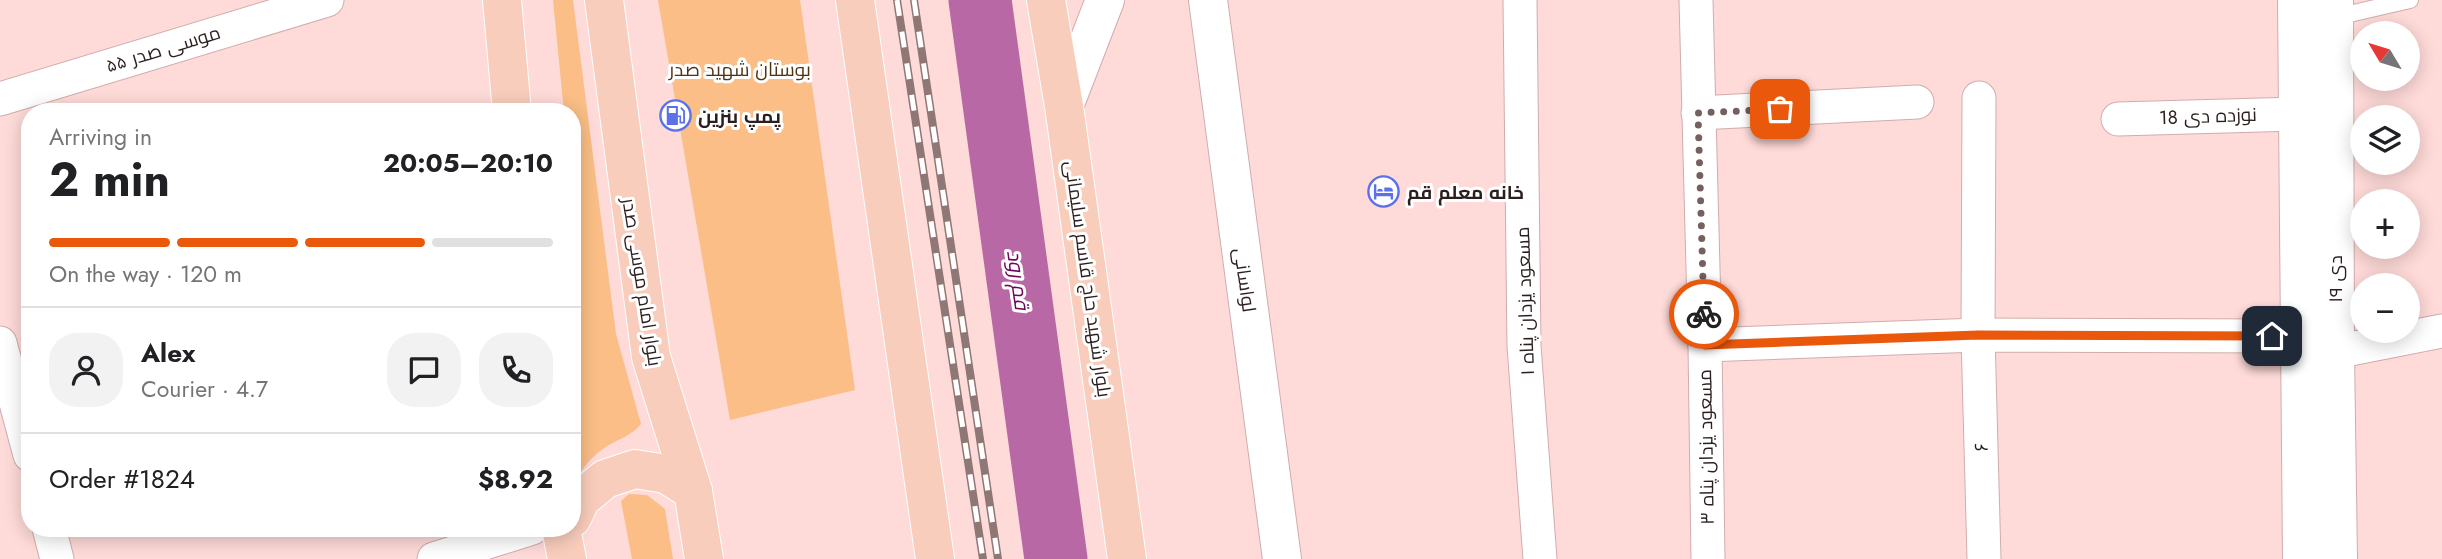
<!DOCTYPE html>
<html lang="en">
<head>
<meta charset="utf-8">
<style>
	body { margin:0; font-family:Jost,Cairo,sans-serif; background:#f2f2f2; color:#202124; height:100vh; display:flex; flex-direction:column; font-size:26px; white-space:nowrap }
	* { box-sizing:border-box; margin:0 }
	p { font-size:23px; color:#757577 }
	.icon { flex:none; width:38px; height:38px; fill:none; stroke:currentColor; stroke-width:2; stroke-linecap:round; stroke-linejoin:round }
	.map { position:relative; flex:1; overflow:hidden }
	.drawer { position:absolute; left:21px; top:103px; width:560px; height:434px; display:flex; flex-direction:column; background:#fff; border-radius:28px; box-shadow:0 4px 18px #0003 }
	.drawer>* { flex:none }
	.needle { width:46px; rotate:308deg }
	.buttons { position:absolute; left:2350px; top:21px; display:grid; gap:14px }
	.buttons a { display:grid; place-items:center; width:70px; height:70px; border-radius:50%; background:#fff; box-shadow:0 4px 18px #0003; font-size:35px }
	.pin { position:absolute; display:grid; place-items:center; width:60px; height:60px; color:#fff; margin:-30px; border-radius:14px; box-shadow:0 4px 10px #0006 }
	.courier { position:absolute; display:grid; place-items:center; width:70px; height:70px; margin:-35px; border:5px solid #ea580c; border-radius:50%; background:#fff; color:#222; box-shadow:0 2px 9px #0007 }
	.overview em { font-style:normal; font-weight:700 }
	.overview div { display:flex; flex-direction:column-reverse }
	.overview { display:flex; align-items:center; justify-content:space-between; height:119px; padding:0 28px }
	h1 { font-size:46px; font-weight:700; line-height:52px }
	.bar { display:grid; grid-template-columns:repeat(4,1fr); gap:10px 7px; align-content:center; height:84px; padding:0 28px }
	.bar i { height:9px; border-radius:5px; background:#e0e0e0 }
	.bar .active { background:#ea580c }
	.bar p { grid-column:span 4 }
	.line { display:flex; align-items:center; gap:18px; padding:0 28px; border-top:2px solid #e0e0e0 }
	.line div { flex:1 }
	.round { display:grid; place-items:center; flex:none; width:74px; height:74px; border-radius:28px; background:#f2f2f2 }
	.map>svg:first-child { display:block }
</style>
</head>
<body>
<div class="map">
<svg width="2442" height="559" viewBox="0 0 2442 559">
	<rect width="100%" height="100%" fill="#fedad8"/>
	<g fill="#fabe86">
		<path d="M553 0H573L616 334 641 424C630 437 617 439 603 449 591 457 584 467 576 479L572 416V112H564Z"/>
		<path d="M658 0H800L855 390 730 420Z"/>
		<path d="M629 494 647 495 665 509 673 559H632L621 501Z"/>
	</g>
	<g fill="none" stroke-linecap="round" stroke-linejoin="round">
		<path stroke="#b868a4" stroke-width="63" d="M980 0 1056 559"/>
		<defs>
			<path id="lane" d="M2332 18 2410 0"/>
			<g id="street">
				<path d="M1520 0 1524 346 1540 559"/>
				<path d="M1696 0 1705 345 1708 559"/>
				<path d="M1979 98 1978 335 1984 559"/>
				<path d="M0 99 327 0"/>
				<path d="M1698 113 1917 102"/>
				<path d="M2118 119 2298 114"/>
				<path d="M0 343 30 455"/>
				<path d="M1705 345 1978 335 2299 336"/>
				<path d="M2308 351 2335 352 2442 331"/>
				<path d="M49 528 57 559"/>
				<path d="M434 559 532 528"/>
			</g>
			<g id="secondary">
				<path d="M1208 0 1282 559"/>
				<path d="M2297 0 2302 559"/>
				<path d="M2334 0 2335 352 2338 559"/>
				<path d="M1064 106 1105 0"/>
			</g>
			<g id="primary">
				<path d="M502 0 512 112"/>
				<path d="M604 0 651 357 693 491 704 559"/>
				<path d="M855 0 935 559"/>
				<path d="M1046 0 1064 106 1127 559"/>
				<path d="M572 518 581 499 605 479 635 469 666 474 693 491"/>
				<path d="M561 528 567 559"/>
			</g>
		</defs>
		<use href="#lane" stroke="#d0adac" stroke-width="18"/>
		<use href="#street" stroke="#d0adac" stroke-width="35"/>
		<use href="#secondary" stroke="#d0adac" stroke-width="40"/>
		<use href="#primary" stroke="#fff" stroke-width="40"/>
		<use href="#lane" stroke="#fff" stroke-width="16"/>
		<use href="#street" stroke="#fff" stroke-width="33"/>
		<use href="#secondary" stroke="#fff" stroke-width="38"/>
		<use href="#primary" stroke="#f9cdbc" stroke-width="38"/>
		<defs>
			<g id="rail">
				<path d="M897 0 983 559"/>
				<path d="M914 0 998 559"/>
			</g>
		</defs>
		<use href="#rail" stroke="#8f7776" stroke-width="8"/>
		<use href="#rail" stroke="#fff" stroke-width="5" stroke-dasharray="16" stroke-linecap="butt"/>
	</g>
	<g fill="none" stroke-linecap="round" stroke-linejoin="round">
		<path stroke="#75605f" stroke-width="7" stroke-dasharray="0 12.6" d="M1704 314 1698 113 1780 109"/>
		<path stroke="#ea580c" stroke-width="9" d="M1704 314 1705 345 1978 335 2272 336"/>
	</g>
	<defs>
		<symbol id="fuel-ring" viewBox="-11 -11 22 22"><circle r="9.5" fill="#fff" stroke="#5b71e8" stroke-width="1.5"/><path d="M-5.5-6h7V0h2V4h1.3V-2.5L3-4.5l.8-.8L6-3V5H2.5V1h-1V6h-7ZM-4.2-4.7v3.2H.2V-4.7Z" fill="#5b71e8"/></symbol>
		<symbol id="hotel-ring" viewBox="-11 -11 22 22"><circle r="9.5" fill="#fff" stroke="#5b71e8" stroke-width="1.5"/><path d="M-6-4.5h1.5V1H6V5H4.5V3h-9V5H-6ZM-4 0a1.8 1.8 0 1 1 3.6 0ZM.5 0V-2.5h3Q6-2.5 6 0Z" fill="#5b71e8"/></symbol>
	</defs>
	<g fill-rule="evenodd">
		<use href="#fuel-ring" x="658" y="98" width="35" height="35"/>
		<use href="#hotel-ring" x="1366" y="174" width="35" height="35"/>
	</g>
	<g text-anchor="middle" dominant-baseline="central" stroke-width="6" stroke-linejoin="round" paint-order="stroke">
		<g font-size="19" fill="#2b1e1e" stroke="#fff">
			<text transform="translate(163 49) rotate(-17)">موسی صدر ۵۵</text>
			<text transform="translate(2208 116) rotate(-2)">نوزده دی 18</text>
			<text transform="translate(1088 279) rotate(82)">بلوار شهید حاج قاسم سلیمانی</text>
			<text transform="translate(2335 279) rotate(-90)">۱۹ دی</text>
			<text transform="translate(1245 280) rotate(82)">لواسانی</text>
			<text transform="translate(642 282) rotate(81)">بلوار امام موسی صدر</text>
			<text transform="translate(1525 301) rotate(-92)">۱ مسعود یزدان پناه</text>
			<text transform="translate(1706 447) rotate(-91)">۳ مسعود یزدان پناه</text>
			<text transform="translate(1981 447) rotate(-92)">۶</text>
		</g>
		<g font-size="19" fill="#503212" stroke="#fff">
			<text x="740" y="69">بوستان شهید صدر</text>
		</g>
		<g font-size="19" font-weight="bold" fill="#2b1e1e" stroke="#fff" text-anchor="start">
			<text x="698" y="116">پمپ بنزین</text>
			<text x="1407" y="192">خانه معلم قم</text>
		</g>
		<g font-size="21" font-style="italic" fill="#6f065d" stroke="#fff">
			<text transform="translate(1018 280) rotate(82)">قم رود</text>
		</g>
	</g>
</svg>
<div class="buttons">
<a><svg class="needle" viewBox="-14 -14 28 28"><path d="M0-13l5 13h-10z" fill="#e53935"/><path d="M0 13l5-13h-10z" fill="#757577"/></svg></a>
<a><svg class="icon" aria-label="layers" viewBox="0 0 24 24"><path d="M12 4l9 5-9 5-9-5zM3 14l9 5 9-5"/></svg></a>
<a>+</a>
<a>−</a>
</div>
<div class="pin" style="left:1780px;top:109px;background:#ea580c"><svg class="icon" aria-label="bag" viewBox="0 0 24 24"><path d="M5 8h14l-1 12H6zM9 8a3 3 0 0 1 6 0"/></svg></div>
<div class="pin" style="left:2272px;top:336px;background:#1f2937"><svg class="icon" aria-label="home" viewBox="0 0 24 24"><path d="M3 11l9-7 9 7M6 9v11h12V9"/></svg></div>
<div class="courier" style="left:1704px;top:314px"><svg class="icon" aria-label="bike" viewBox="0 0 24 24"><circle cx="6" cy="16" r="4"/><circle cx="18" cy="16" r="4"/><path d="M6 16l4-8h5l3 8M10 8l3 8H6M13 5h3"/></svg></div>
<section class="drawer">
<div class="overview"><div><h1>2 min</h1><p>Arriving in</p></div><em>20:05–20:10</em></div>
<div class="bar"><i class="active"></i><i class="active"></i><i class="active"></i><i></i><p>On the way · 120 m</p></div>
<div class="line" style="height:126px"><a class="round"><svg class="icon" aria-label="person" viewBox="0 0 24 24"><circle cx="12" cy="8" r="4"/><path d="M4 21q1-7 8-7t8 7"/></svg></a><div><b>Alex</b><p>Courier · 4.7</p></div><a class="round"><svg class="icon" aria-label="chat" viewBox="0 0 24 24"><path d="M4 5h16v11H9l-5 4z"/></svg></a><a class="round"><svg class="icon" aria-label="phone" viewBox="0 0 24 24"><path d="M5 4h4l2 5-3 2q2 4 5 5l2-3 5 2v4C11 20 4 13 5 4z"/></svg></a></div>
<div class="line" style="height:91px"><div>Order #1824</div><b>$8.92</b></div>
</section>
</div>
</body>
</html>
